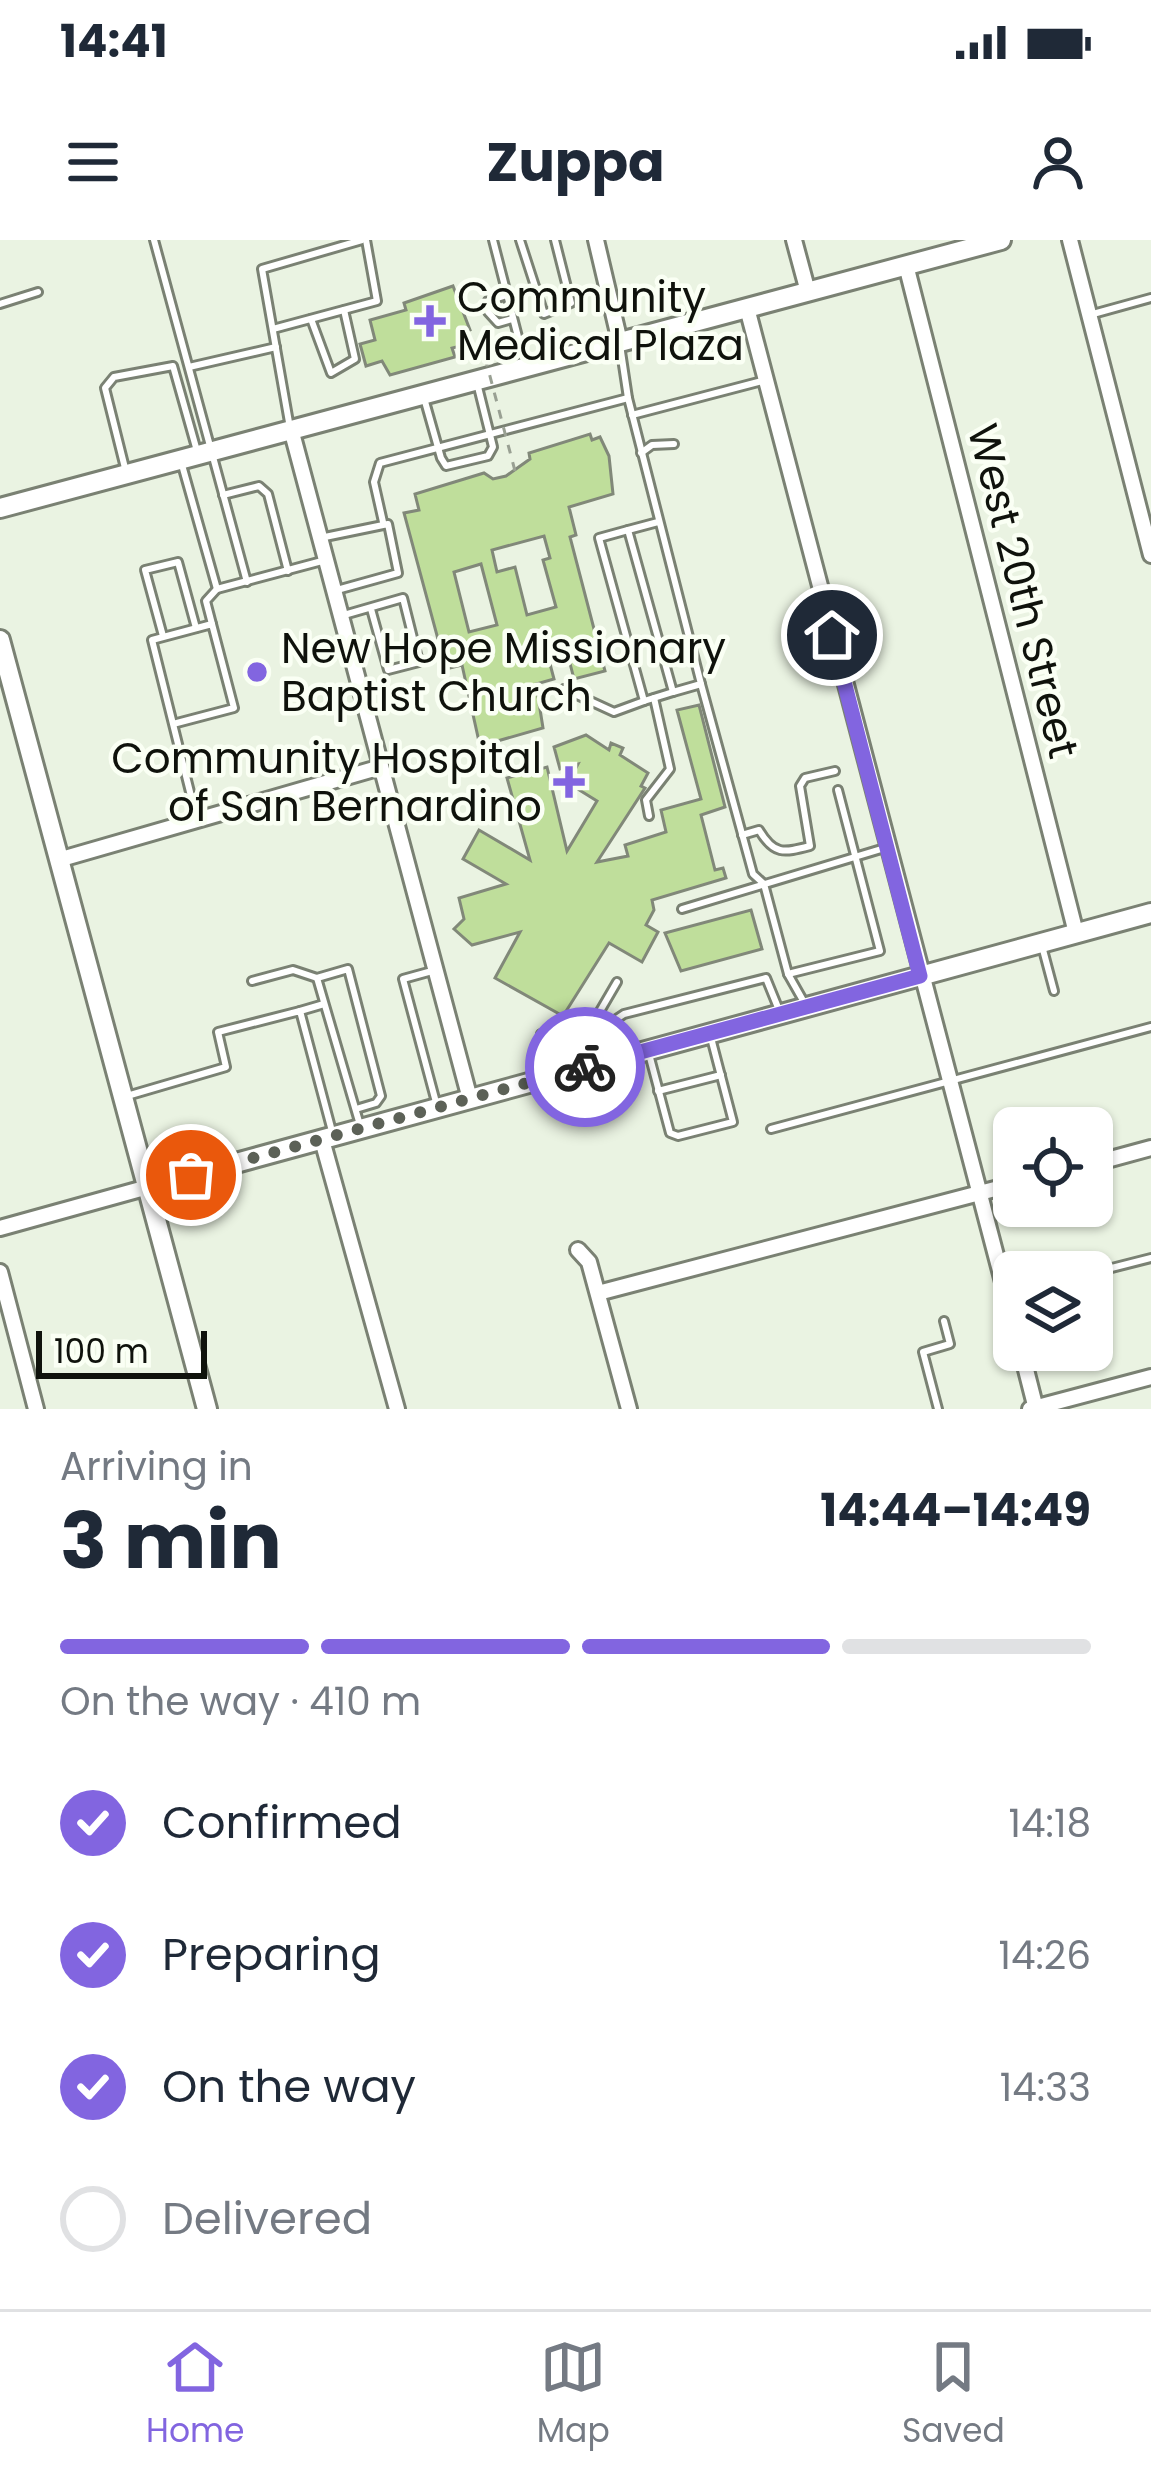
<!DOCTYPE html>
<html lang="en">
<head>
<meta charset="utf-8">
<style>
	body { margin:0; font-family:Poppins,sans-serif; background:#f2f2f3; color:#1f2937; height:100vh; display:flex; flex-direction:column; font-size:45px; white-space:nowrap }
	* { box-sizing:border-box; margin:0 }
	p { font-size:39px; color:#747a83 }
	.icon { flex:none; width:66px; height:66px; fill:none; stroke:currentColor; stroke-width:2; stroke-linecap:round; stroke-linejoin:round }
	.map { position:relative; height:1169px; overflow:hidden }
	.sheet { display:flex; flex-direction:column; background:#fff; flex:1 }
	.sheet>* { flex:none }
	.tools { position:absolute; left:993px; top:867px; display:grid; gap:24px }
	.tools a { display:grid; place-items:center; width:120px; height:120px; border-radius:18px; background:#fff; box-shadow:0 3px 9px #0004; font-size:60px }
	.scale { position:absolute; left:36px; bottom:30px; width:171px; box-sizing:border-box; padding-left:12px; border:6px solid #0f120c; border-top:0; font-size:33px; line-height:42px; white-space:nowrap; color:#0f120c; -webkit-text-stroke:9px #fafff4; paint-order:stroke }
	.pin { position:absolute; display:grid; place-items:center; width:102px; height:102px; color:#fff; margin:-51px; border:6px solid #fff; border-radius:50%; box-shadow:0 3px 12px #0007 }
	.courier { position:absolute; display:grid; place-items:center; width:120px; height:120px; margin:-60px; border:9px solid #8265e0; border-radius:50%; background:#fff; color:#222; box-shadow:0 3px 15px #0007 }
	.headline em { font-style:normal; font-weight:700 }
	.headline div { display:flex; flex-direction:column-reverse }
	.headline { display:flex; align-items:center; justify-content:space-between; height:204px; padding:0 60px }
	h1 { font-size:78px; font-weight:700; line-height:90px }
	.bar { display:grid; grid-template-columns:repeat(4,1fr); gap:18px 12px; align-content:center; height:144px; padding:0 60px }
	.bar i { height:15px; border-radius:9px; background:#e0e1e3 }
	.bar .on { background:#8265e0 }
	.bar p { grid-column:span 4 }
	ol { padding:0 60px; list-style:none }
	li { display:flex; align-items:center; gap:36px; height:132px }
	li p { margin-inline-start:auto }
	li .icon { padding:12px; border-radius:50%; background:#8265e0; color:#fff; stroke-width:4 }
	li:last-child { color:#747a83 }
	li i { width:66px; height:66px; border:6px solid #e0e1e3; border-radius:50% }
	.status { display:flex; justify-content:space-between; align-items:center; height:84px; padding:0 60px; background:#fff; direction:ltr }
	.status svg { height:33px; fill:currentColor }
	header { display:flex; justify-content:space-between; align-items:center; height:156px; padding:0 60px; background:#fff; font-size:54px; font-weight:700 }
	.tab-bar { display:flex; justify-content:space-around; align-items:center; height:168px; border-top:3px solid #e0e1e3; background:#fff; font-size:33px; color:#747a83 }
	.tab-bar a { display:grid; justify-items:center; gap:6px }
	.tab-bar .on { color:#8265e0 }
	.map>svg:first-child { display:block }
</style>
</head>
<body>
<div class="status"><b>14:41</b><svg viewBox="0 0 49 12"><path d="M0 12V9h3v3zM5 12V6h3v6zM10 12V3h3v9zM15 12V0h3v12zM26 1h20v11H26zM47 4h2v5h-2z"/></svg></div>
<header><svg class="icon" aria-label="menu" viewBox="0 0 24 24"><path d="M4 6h16M4 12h16M4 18h16"/></svg>Zuppa<svg class="icon" aria-label="person" viewBox="0 0 24 24"><circle cx="12" cy="8" r="4"/><path d="M4 21q1-7 8-7t8 7"/></svg></header>
<div class="map">
<svg width="1151" height="1169" viewBox="0 0 1151 1169">
	<rect width="100%" height="100%" fill="#eaf3e2"/>
	<g fill="#bfde9b" stroke="#818879" stroke-width="3" fill-rule="evenodd">
		<path d="M453 46 470 90 462 93 465 105 452 108 455 117 390 135 382 121 366 126 360 104 375 100 370 80 406 70 404 63Z"/>
		<path d="M590 194 592 200 600 197 609 216 613 254 569 267 576 295 570 297 605 431 574 439 564 400 545 405 554 439 536 444 543 488 480 506 462 425 446 429 404 273 419 270 415 254 484 233 493 239 506 236 530 219 529 213ZM544 296 550 318 543 320 556 367 527 375 515 327 497 332 492 310ZM481 324 497 385 469 392 454 332Z"/>
		<path d="M699 465 725 567 701 575 715 630 723 628 726 638 652 660 654 670 646 685 658 692 642 722 609 703 563 776 495 738 520 692 472 705 454 689 464 679 459 658 506 644 463 619 479 590 530 620 507 538 547 527 567 611 597 561 568 543 578 524 560 529 554 507 586 495 609 510 611 503 623 508 620 515 648 533 641 546 645 548 597 622 628 616 625 605 666 592 661 570 701 559 677 470Z"/>
		<path d="M751 670 762 709 681 731 665 693Z"/>
	</g>
	<g fill="none" stroke-linecap="round" stroke-linejoin="round">
		<defs>
			<g id="lane">
				<path d="M154 0 247 342"/>
				<path d="M493 0 525 124"/>
				<path d="M520 0 544 74 571 63 555 0"/>
				<path d="M507 55 488 61V72L498 83 512 79"/>
				<path d="M0 64 38 52"/>
				<path d="M1093 74 1151 58"/>
				<path d="M311 79 331 133 355 119 344 70"/>
				<path d="M273 89 377 61 366 0"/>
				<path d="M620 105 628 158 701 444 673 452 628 290 658 282"/>
				<path d="M189 127 276 107"/>
				<path d="M424 158 441 218 446 226 488 216 493 207 477 143"/>
				<path d="M632 175 762 141"/>
				<path d="M290 188 262 29 362 0"/>
				<path d="M641 213 652 205 674 204"/>
				<path d="M182 225 217 349 322 321"/>
				<path d="M126 232 105 148 114 137 173 126 197 211"/>
				<path d="M223 255 259 246 268 254 288 331"/>
				<path d="M383 282 374 242 380 223 628 158"/>
				<path d="M628 290 599 298 644 461 673 452"/>
				<path d="M320 298 388 284 398 333 337 350"/>
				<path d="M344 375 403 358 419 422 388 430 371 369"/>
				<path d="M212 384 206 361 216 350"/>
				<path d="M163 396 145 330 178 322 196 388"/>
				<path d="M701 444 753 634 764 644 788 734 805 764"/>
				<path d="M564 449 614 472 644 461"/>
				<path d="M173 484 234 468 212 384 152 400 197 580"/>
				<path d="M649 576 646 560 670 529 654 458"/>
				<path d="M742 595 759 590C774 615 783 613 810 606L800 546 805 538 835 531"/>
				<path d="M682 669 888 607"/>
				<path d="M1042 706 1054 751"/>
				<path d="M432 731 403 739 437 866"/>
				<path d="M788 734 880 711 838 550"/>
				<path d="M317 738 360 885"/>
				<path d="M252 741 293 730 317 738 348 729 381 856 376 863 356 869"/>
				<path d="M300 771 324 764"/>
				<path d="M596 778 617 742"/>
				<path d="M541 794 596 778 608 817"/>
				<path d="M603 802 612 782 624 774 766 738 779 770"/>
				<path d="M649 814 670 893 678 896 733 882 710 794"/>
				<path d="M658 851 721 835"/>
				<path d="M127 856 226 827 218 792 300 771 333 895"/>
				<path d="M771 889 1151 787"/>
				<path d="M1092 1033 1151 1018"/>
				<path d="M938 1169 923 1112 950 1104 944 1081"/>
			</g>
			<g id="street">
				<path d="M596 0 620 102"/>
				<path d="M794 0 808 52"/>
				<path d="M1070 0 1151 315"/>
				<path d="M906 25 1076 693"/>
				<path d="M747 68 1014 1084"/>
				<path d="M291 189 470 859"/>
				<path d="M58 620 381 527"/>
				<path d="M322 900 397 1169"/>
				<path d="M1092 924 1151 908"/>
				<path d="M0 988 148 947"/>
				<path d="M578 1010 589 1022 629 1169"/>
				<path d="M0 1032 36 1169"/>
				<path d="M598 1053 1014 944"/>
				<path d="M1021 1110 1036 1169"/>
				<path d="M1030 1169 1151 1137"/>
			</g>
			<g id="secondary">
				<path d="M0 268 1001 0"/>
				<path d="M0 400 207 1169"/>
				<path d="M148 947 1151 673"/>
			</g>
		</defs>
		<use href="#lane" stroke="#7a8173" stroke-width="12"/>
		<use href="#street" stroke="#7a8173" stroke-width="20"/>
		<use href="#secondary" stroke="#7a8173" stroke-width="24"/>
		<use href="#lane" stroke="#fff" stroke-width="6"/>
		<use href="#street" stroke="#fff" stroke-width="14"/>
		<use href="#secondary" stroke="#fff" stroke-width="18"/>
		<path stroke="#99a093" stroke-width="3" stroke-dasharray="9 9" stroke-linecap="butt" d="M462 93 482 106 515 231"/>
	</g>
	<g fill="none" stroke-linecap="round" stroke-linejoin="round">
		<path stroke="#5c6157" stroke-width="12" stroke-dasharray="0 21.6" d="M191 935 585 827"/>
		<path stroke="#8265e0" stroke-width="15" d="M585 827 920 736 832 395"/>
	</g>
	<g fill="#8265e0" stroke="#fafff4" stroke-width="4.5">
		<path d="M424 63h12v12h12v12h-12v12h-12v-12h-12v-12h12z"/>
		<circle cx="257" cy="432" r="12"/>
		<path d="M563 524h12v12h12v12h-12v12h-12v-12h-12v-12h12z"/>
	</g>
	<g text-anchor="middle" dominant-baseline="central" stroke-width="9" stroke-linejoin="round" paint-order="stroke">
		<g font-size="42" fill="#0f120c" stroke="#fafff4" text-anchor="start">
			<text x="457" y="57">Community<tspan x="457" dy="48">Medical Plaza</tspan></text>
			<text x="281" y="408">New Hope Missionary<tspan x="281" dy="48">Baptist Church</tspan></text>
			<text x="542" y="518" text-anchor="end">Community Hospital<tspan x="542" dy="48">of San Bernardino</tspan></text>
		</g>
		<g font-size="42" fill="#0f120c" stroke="#fafff4">
			<text transform="translate(1023 351) rotate(76)">West 20th Street</text>
		</g>
	</g>
</svg>
<div class="tools">
<a><svg class="icon" aria-label="locate" viewBox="0 0 24 24"><circle cx="12" cy="12" r="6"/><path d="M12 2v4M12 18v4M2 12h4M18 12h4"/></svg></a>
<a><svg class="icon" aria-label="layers" viewBox="0 0 24 24"><path d="M12 4l9 5-9 5-9-5zM3 14l9 5 9-5"/></svg></a>
</div>
<div class="scale">100 m</div>
<div class="pin" style="left:191px;top:935px;background:#ea580c"><svg class="icon" aria-label="bag" viewBox="0 0 24 24"><path d="M5 8h14l-1 12H6zM9 8a3 3 0 0 1 6 0"/></svg></div>
<div class="pin" style="left:832px;top:395px;background:#1f2937"><svg class="icon" aria-label="home" viewBox="0 0 24 24"><path d="M3 11l9-7 9 7M6 9v11h12V9"/></svg></div>
<div class="courier" style="left:585px;top:827px"><svg class="icon" aria-label="bike" viewBox="0 0 24 24"><circle cx="6" cy="16" r="4"/><circle cx="18" cy="16" r="4"/><path d="M6 16l4-8h5l3 8M10 8l3 8H6M13 5h3"/></svg></div>
</div>
<section class="sheet">
<div class="headline"><div><h1>3 min</h1><p>Arriving in</p></div><em>14:44–14:49</em></div>
<div class="bar"><i class="on"></i><i class="on"></i><i class="on"></i><i></i><p>On the way · 410 m</p></div>
<ol>
<li><svg class="icon" aria-label="check" viewBox="0 0 24 24"><path d="M5 12l5 5 9-10"/></svg>Confirmed<p>14:18</p></li>
<li><svg class="icon" aria-label="check" viewBox="0 0 24 24"><path d="M5 12l5 5 9-10"/></svg>Preparing<p>14:26</p></li>
<li><svg class="icon" aria-label="check" viewBox="0 0 24 24"><path d="M5 12l5 5 9-10"/></svg>On the way<p>14:33</p></li>
<li><i></i>Delivered</li>
</ol>
</section>
<nav class="tab-bar">
<a class="on"><svg class="icon" aria-label="home" viewBox="0 0 24 24"><path d="M3 11l9-7 9 7M6 9v11h12V9"/></svg>Home</a>
<a><svg class="icon" aria-label="map" viewBox="0 0 24 24"><path d="M3 6l6-2 6 2 6-2v14l-6 2-6-2-6 2zM9 4v14M15 6v14"/></svg>Map</a>
<a><svg class="icon" aria-label="saved" viewBox="0 0 24 24"><path d="M7 4h10v16l-5-4-5 4z"/></svg>Saved</a>
</nav>
</body>
</html>
